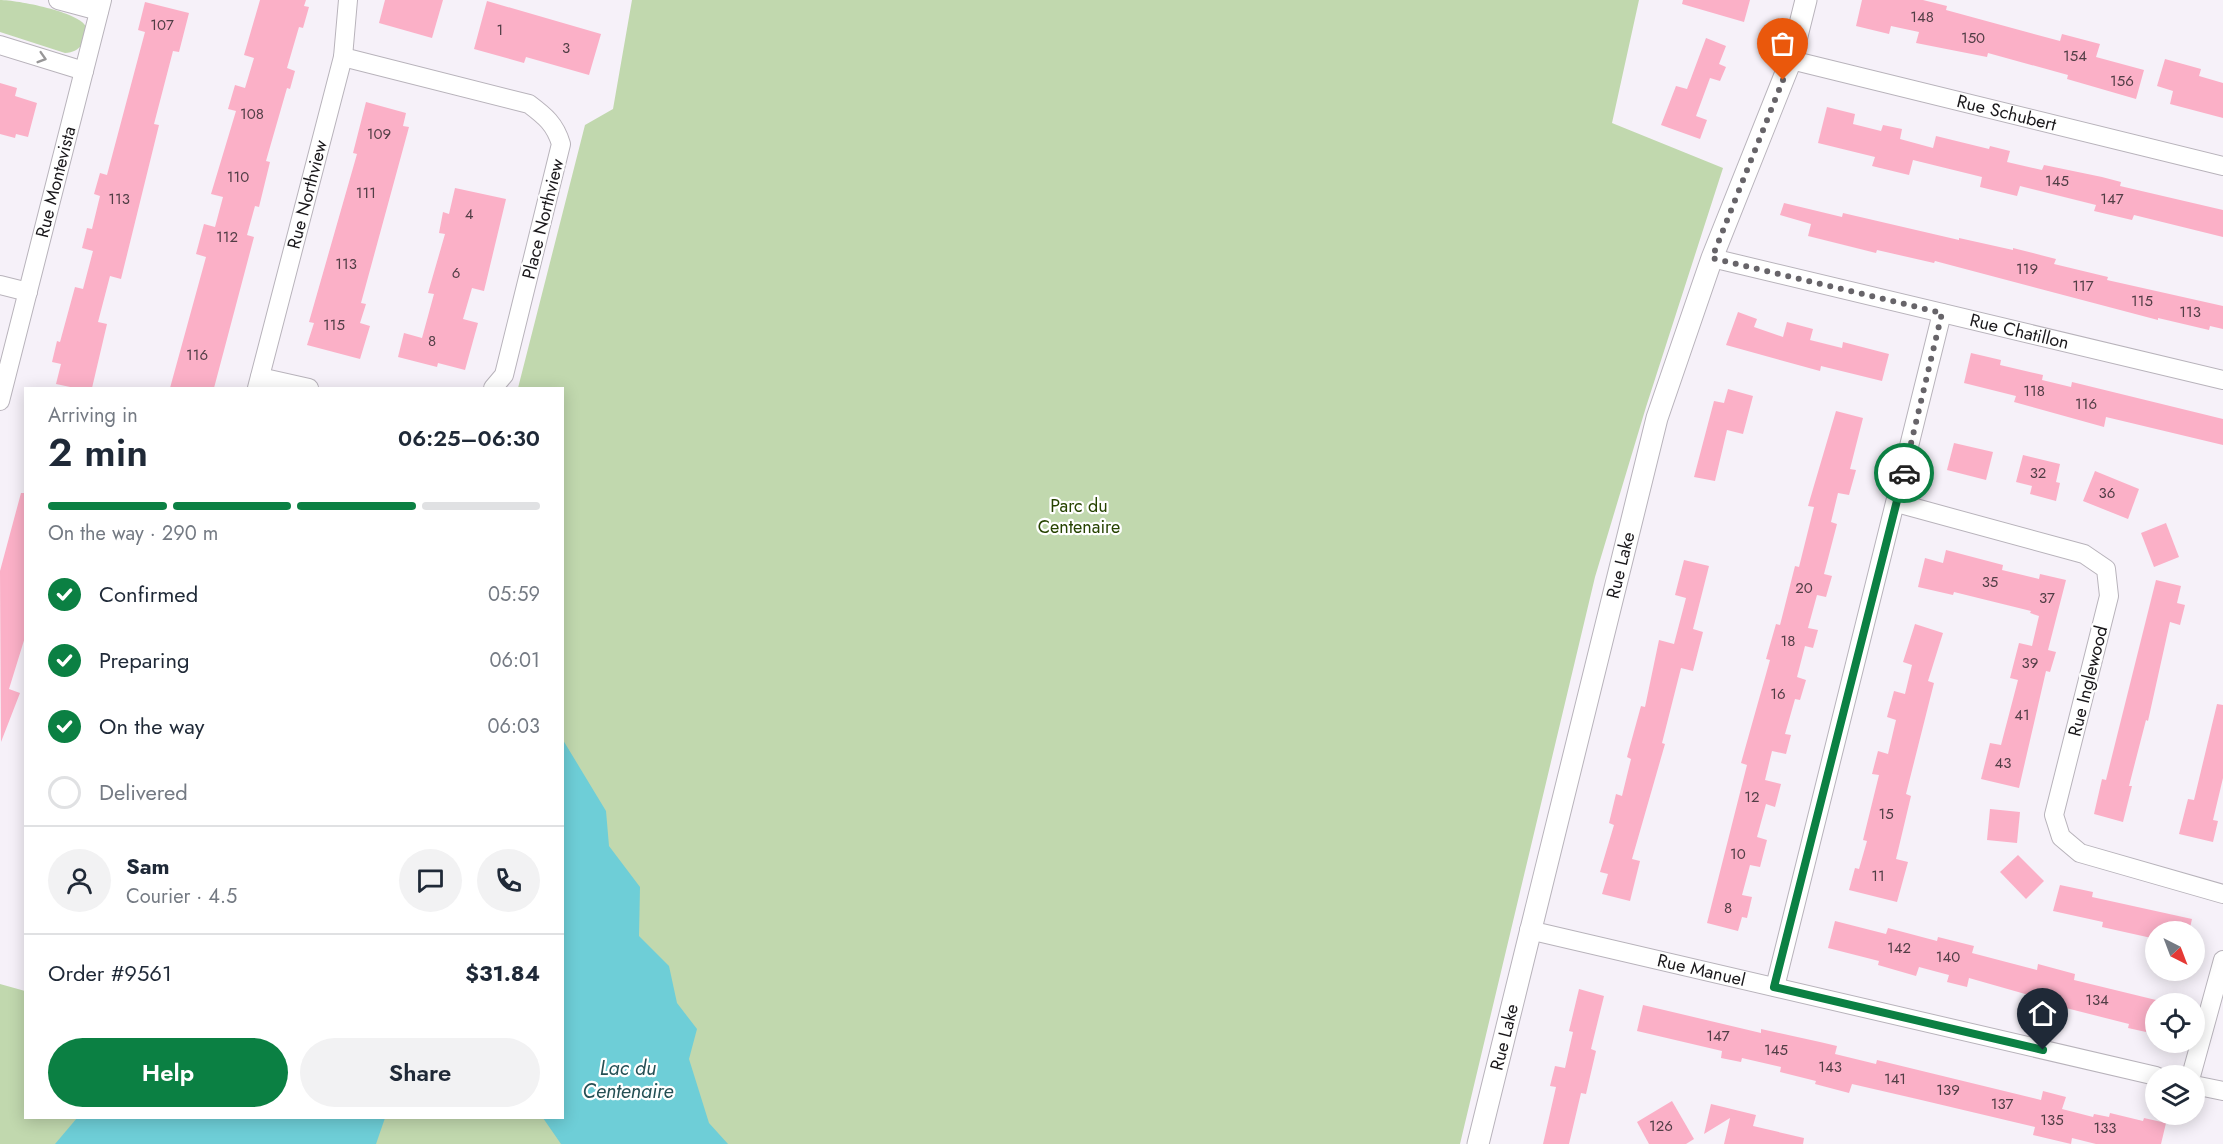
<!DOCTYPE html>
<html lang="en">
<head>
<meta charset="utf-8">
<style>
	body { margin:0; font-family:Jost,sans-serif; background:#f2f2f3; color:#1f2937; height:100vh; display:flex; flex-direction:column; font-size:22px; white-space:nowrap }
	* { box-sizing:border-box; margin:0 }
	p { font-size:20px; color:#747a83 }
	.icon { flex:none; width:33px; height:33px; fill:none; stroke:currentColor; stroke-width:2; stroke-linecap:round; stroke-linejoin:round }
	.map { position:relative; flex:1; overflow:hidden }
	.side { position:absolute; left:24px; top:387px; width:540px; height:732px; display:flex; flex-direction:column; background:#fff; border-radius:0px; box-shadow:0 3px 15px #0003 }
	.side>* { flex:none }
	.needle { width:39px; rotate:138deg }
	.fabs { position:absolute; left:2145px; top:921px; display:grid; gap:12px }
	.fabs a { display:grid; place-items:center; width:60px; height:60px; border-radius:50%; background:#fff; box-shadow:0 3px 15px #0003; font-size:30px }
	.pin { position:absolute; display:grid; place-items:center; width:51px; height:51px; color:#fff; margin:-62px -26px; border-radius:50% 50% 50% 0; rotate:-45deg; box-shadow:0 0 6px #0007 }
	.pin .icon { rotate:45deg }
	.courier { position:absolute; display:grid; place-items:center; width:60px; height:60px; margin:-30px; border:4px solid #0b8043; border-radius:50%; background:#fff; color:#222; box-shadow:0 2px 8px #0007 }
	.overview em { font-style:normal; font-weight:600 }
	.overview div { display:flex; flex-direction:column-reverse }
	.overview { display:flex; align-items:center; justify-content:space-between; height:102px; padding:0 24px }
	h1 { font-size:39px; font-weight:600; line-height:45px }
	.bar { display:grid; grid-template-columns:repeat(4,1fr); gap:9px 6px; align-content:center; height:72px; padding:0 24px }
	.bar i { height:8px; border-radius:4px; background:#e0e1e3 }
	.bar .active { background:#0b8043 }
	.bar p { grid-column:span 4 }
	.line { display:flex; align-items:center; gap:15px; padding:0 24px; border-top:2px solid #e0e1e3 }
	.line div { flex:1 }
	.round { display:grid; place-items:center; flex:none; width:63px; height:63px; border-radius:32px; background:#f2f2f3 }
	ol { padding:0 24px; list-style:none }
	li { display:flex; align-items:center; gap:18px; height:66px }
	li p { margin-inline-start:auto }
	li .icon { padding:6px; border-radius:50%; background:#0b8043; color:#fff; stroke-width:4 }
	li:last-child { color:#747a83 }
	li i { width:33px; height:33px; border:3px solid #e0e1e3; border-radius:50% }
	.button { display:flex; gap:12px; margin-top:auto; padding:12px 24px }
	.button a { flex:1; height:69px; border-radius:36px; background:#0b8043; color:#fff; font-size:24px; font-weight:600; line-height:69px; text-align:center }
	.button a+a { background:#f2f2f3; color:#1f2937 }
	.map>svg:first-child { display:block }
</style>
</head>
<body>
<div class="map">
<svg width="2223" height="1144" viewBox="0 0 2223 1144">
	<rect width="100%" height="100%" fill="#f6f1f9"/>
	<g fill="#c1d8ae">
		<path d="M0 0C17 0 80 12 86 27 84 43 81 52 65 53L0 32Z"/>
		<path d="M632 0H1639L1612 123 1723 168 1646 407 1595 577 1460 1144H0V984L25 991 26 1118H562V388H518L585 125 613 109Z"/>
	</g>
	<g fill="#6eced7">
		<path d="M563 740 606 811 609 846 640 887 639 936 669 966 677 1003 697 1029 689 1059 709 1123 728 1144H561L543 1118H562Z"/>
		<path d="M77 1118H385L376 1144H55Z"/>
	</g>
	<g fill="#fbb0c7">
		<path d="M260 0H306L304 6 309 7 303 28 299 27 287 68 295 71 290 89 287 88 266 161 270 162 259 207 255 206 247 235 254 237 214 388H170L206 257 196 254 204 224 215 227 223 197 211 194 236 111 228 109 235 85 245 88 254 58 244 55Z"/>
		<path d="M385 0H443L432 38 379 23Z"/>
		<path d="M1683 0H1750L1744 22 1682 4Z"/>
		<path d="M1862 0H1923L1947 6 1946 10 2060 41 2062 34 2100 44 2096 57 2144 70 2136 99 2067 79 2068 75 1988 53 1987 57 1916 43 1919 32 1891 26 1889 34 1856 26Z"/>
		<path d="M487 1 601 34 589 75 526 57 524 63 474 49Z"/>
		<path d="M145 2 189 13 179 52 173 51 154 124 159 125 121 279 110 276 98 322 107 324 92 388H75L56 384 61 364 52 362 57 341 60 342 75 287 83 289 93 251 82 248 87 228 92 229 100 196 94 194 100 173 107 175 145 32 138 30Z"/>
		<path d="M1706 38 1726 46 1719 64 1726 67 1720 81 1710 78 1696 116 1707 120 1700 139 1661 125 1676 86 1687 89Z"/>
		<path d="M2165 59 2201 69 2199 76 2223 83V118L2170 104 2173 91 2157 86Z"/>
		<path d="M0 83 17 88 15 96 37 103 28 137 16 134 15 138 0 134Z"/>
		<path d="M366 102 406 113 403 126 409 127 361 303 366 304 360 323 370 326 360 359 307 345 314 323 309 322 357 154 353 153Z"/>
		<path d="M1827 107 1855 114 1853 124 1881 131 1883 125 1902 129 1900 139 1933 148 1936 136 1989 149 1990 146 2010 151 2007 162 2042 170 2044 165 2102 177 2121 182 2120 186 2223 210V237L2134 215 2132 220 2094 211 2096 205 2020 186 2017 196 1980 187 1982 177 1913 160 1909 175 1872 166 1875 157 1818 143Z"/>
		<path d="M455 188 506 199 484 291 472 288 463 319 478 323 465 370 438 363 437 367 398 357 404 333 422 338 434 294 428 293 445 234 439 233 443 212 449 214Z"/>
		<path d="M1784 203 1842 217 1843 213 1959 240V238L2013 250V248L2056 259 2054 264 2108 277 2107 280 2223 306V329L2210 326 2209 330 2158 318V320L1935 261 1934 263 1877 250 1876 253 1808 236 1811 224 1780 215Z"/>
		<path d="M1738 312 1757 319 1754 327 1783 337 1787 322 1813 329 1810 340 1842 348 1843 342 1889 354 1882 381 1821 366 1820 371 1726 345Z"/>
		<path d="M1971 353 2001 360 2000 365 2043 375 2042 380 2071 387 2072 382 2223 419V445L2106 417 2104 427 2014 402 2016 396 1964 383Z"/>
		<path d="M1728 389 1753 396 1743 434 1727 430 1715 481 1694 477 1714 401 1724 403Z"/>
		<path d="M1836 411 1863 418 1850 469 1856 470 1849 495 1838 493 1831 522 1837 524 1824 574 1832 576 1826 597 1817 595 1808 628 1818 630 1813 648 1805 646 1797 677 1806 680 1800 700 1795 699 1785 734 1791 735 1786 754 1772 751 1765 780 1781 784 1775 807 1766 804 1757 837 1767 840 1760 867 1750 865 1742 895 1752 897 1747 918 1742 917 1738 931 1707 923 1747 765 1741 763 1770 660 1766 659 1776 624 1780 625 1795 566 1799 567 1814 507 1808 506Z"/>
		<path d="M1954 443 1993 452 1986 480 1947 470Z"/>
		<path d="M2023 455 2060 464 2056 482 2060 483 2056 501 2030 494 2032 486 2016 482Z"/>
		<path d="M2095 471 2139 489 2128 519 2083 501Z"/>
		<path d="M21 493H26V634L9 689 20 693 1 742 0 571Z"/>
		<path d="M2166 523 2179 557 2154 567 2141 533Z"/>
		<path d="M1946 550 2003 565 2002 570 2039 579 2040 574 2066 580 2048 650 2056 652 2050 672 2046 671 2019 788 1981 779 1990 743 2001 745 2018 680 2010 678 2019 643 2032 646 2039 616 2030 613 2031 611 1954 592 1953 595 1918 587 1925 558 1943 563Z"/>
		<path d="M1684 560 1709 566 1693 629 1703 632 1693 671 1681 668 1662 743 1665 744 1632 859 1640 861 1630 901 1602 894 1608 874 1600 872 1614 825 1609 823 1616 794 1622 796 1631 759 1627 757 1641 706 1645 707 1659 640 1674 644 1686 598 1675 595Z"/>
		<path d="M2156 580 2181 586 2177 603 2185 605 2180 625 2170 622 2148 721 2146 720 2129 786H2132L2123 822 2094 814 2102 779 2106 780Z"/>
		<path d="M1915 624 1943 633 1928 681 1934 683 1906 794 1911 796 1896 859 1908 862 1897 902 1849 890 1855 868 1859 869 1867 841 1863 840 1879 775 1872 774 1878 751 1888 754 1896 720 1887 717 1894 691 1905 694 1912 665 1903 662Z"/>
		<path d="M2217 704 2223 705V778L2213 820 2218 821 2213 842 2179 834 2188 799 2194 800Z"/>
		<path d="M1990 809 2020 812 2017 843 1987 840Z"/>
		<path d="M2018 855 2044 881 2026 899 2000 872Z"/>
		<path d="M2060 885 2093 892 2092 897 2192 919 2189 932H2156V939L2102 927 2103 922 2053 911Z"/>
		<path d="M1835 921 1886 934 1888 928 1937 941 1938 937 1974 946 1972 953 2037 970 2038 964 2075 974 2074 980 2156 1000V1028L2148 1026 2146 1032 2128 1028 2129 1024 2066 1008 2064 1015 2043 1009 2046 1000 1969 978 1967 987 1947 982 1949 975 1919 967 1916 976 1878 965 1879 961 1828 948Z"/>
		<path d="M1579 989 1604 996 1591 1049 1596 1051 1586 1094 1581 1093 1569 1144H1543L1556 1087 1550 1086 1555 1066 1565 1068 1573 1032 1569 1031Z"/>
		<path d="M1643 1005 1761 1033V1029L1820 1042 1837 1046 1835 1054 1876 1064 1877 1060 2041 1100 2043 1091 2066 1097 2062 1109 2093 1117 2094 1114 2109 1117 2110 1113 2143 1121 2144 1118 2166 1123 2161 1144H2096L2072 1138 2071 1144 2033 1135 2035 1127 1917 1099 1852 1084 1849 1093 1815 1084 1816 1081 1780 1072 1781 1067 1742 1058 1741 1062 1721 1058 1722 1051 1637 1031Z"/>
		<path d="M1672 1101 1694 1139 1686 1144H1649L1637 1122Z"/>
		<path d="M1711 1104 1756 1115 1753 1126 1804 1138 1803 1144H1724L1730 1118 1704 1134Z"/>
	</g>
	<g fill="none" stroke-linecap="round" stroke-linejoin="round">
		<defs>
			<g id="minor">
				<path d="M58 0 99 11"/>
				<path d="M0 45 84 71"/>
				<path d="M343 57 529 104C545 116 555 124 561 144L504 375 493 388"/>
				<path id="s1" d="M1791 60 2223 166"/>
				<path id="s2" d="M1712 258 2223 380"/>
				<path d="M0 285 28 292"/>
				<path d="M260 377 309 388"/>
				<path id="s3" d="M257 388 343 57 348 0"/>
				<path id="s4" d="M0 401 102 0"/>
				<path d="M1897 503 2084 554 2106 569 2109 596 2054 815 2061 837 2080 853 2223 894"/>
				<path id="s5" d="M1529 930 2156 1076"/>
				<path d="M1775 987 1942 313"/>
				<path d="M2191 1076 2223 960"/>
				<path d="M2194 1085 2223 1091"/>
			</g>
			<g id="tertiary">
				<path id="s6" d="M1478 1144 1657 418 1712 258 1791 60 1806 0"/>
			</g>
		</defs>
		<use href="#minor" stroke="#b8b3bb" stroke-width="20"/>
		<use href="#tertiary" stroke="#b8b3bb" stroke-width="23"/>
		<use href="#minor" stroke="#fff" stroke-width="18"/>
		<use href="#tertiary" stroke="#fff" stroke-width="21"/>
	</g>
	<defs><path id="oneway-chevron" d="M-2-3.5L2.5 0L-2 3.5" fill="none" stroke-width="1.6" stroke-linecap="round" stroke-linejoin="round" transform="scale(1.5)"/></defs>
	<use stroke="#989798" href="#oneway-chevron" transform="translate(42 58) rotate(17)"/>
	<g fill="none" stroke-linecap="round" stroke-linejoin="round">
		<path stroke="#676469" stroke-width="6" stroke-dasharray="0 10.8" d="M1783 80 1712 258 1942 313 1904 473"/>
		<path stroke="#0b8043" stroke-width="8" d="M1904 473 1774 987 2043 1050"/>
	</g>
	<g text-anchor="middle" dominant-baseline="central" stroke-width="4.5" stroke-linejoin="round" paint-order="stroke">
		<g font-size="15" fill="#523e46">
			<text x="1922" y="17">148</text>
			<text x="162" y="25">107</text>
			<text x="500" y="30">1</text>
			<text x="1973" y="38">150</text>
			<text x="566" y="48">3</text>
			<text x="2075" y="56">154</text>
			<text x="2122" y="81">156</text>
			<text x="252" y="114">108</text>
			<text x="379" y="134">109</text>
			<text x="238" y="177">110</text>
			<text x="2057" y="181">145</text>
			<text x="366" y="193">111</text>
			<text x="119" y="199">113</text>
			<text x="2112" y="199">147</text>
			<text x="469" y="214">4</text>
			<text x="227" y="237">112</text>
			<text x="346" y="264">113</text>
			<text x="2027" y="269">119</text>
			<text x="456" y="273">6</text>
			<text x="2083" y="286">117</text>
			<text x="2142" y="301">115</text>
			<text x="2190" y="312">113</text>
			<text x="334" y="325">115</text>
			<text x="432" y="341">8</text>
			<text x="197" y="355">116</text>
			<text x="2034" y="391">118</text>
			<text x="2086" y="404">116</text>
			<text x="2038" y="473">32</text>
			<text x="2107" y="493">36</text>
			<text x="1990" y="582">35</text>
			<text x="1804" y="588">20</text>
			<text x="2047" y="598">37</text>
			<text x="1788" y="641">18</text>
			<text x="2030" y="663">39</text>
			<text x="1778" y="694">16</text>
			<text x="2022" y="715">41</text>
			<text x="2003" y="763">43</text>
			<text x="1752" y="797">12</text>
			<text x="1886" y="814">15</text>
			<text x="1738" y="854">10</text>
			<text x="1878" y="876">11</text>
			<text x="1728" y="908">8</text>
			<text x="1899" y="948">142</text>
			<text x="1948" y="957">140</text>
			<text x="2097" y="1000">134</text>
			<text x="1718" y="1036">147</text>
			<text x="1776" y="1050">145</text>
			<text x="1830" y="1067">143</text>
			<text x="1895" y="1079">141</text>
			<text x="1948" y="1090">139</text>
			<text x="2002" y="1104">137</text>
			<text x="2052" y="1120">135</text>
			<text x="1661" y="1126">126</text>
			<text x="2105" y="1128">133</text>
		</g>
		<g font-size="18" fill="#1a181b" stroke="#fff">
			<text stroke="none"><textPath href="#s1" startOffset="222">Rue Schubert</textPath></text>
			<text stroke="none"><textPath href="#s4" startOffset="226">Rue Montevista</textPath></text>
			<text stroke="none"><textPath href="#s3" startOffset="200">Rue Northview</textPath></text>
			<text transform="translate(543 219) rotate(-76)">Place Northview</text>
			<text stroke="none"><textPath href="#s2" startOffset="316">Rue Chatillon</textPath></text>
			<text stroke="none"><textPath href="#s6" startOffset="596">Rue Lake</textPath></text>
			<text transform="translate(2088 681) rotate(-76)">Rue Inglewood</text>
			<text stroke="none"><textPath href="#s5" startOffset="177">Rue Manuel</textPath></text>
			<text stroke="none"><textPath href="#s6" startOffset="110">Rue Lake</textPath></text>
		</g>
		<g font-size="18" fill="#264300" stroke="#fff">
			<text x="1079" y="506">Parc du<tspan x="1079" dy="21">Centenaire</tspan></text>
		</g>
		<g font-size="20" font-style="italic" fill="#244f54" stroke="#fff">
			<text x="628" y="1068">Lac du<tspan x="628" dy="23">Centenaire</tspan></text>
		</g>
	</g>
</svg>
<div class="fabs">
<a><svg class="needle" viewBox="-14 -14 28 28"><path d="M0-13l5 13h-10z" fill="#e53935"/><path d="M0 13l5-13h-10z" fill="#747a83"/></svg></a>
<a><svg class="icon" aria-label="locate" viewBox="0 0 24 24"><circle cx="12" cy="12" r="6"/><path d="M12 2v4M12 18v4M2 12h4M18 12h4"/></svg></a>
<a><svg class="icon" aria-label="layers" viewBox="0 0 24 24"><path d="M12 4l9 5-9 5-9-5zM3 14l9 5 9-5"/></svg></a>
</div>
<div class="pin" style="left:1783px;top:80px;background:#ea580c"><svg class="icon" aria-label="bag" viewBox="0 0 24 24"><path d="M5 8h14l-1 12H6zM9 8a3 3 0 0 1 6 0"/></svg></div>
<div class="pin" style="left:2043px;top:1050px;background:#1f2937"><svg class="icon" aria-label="home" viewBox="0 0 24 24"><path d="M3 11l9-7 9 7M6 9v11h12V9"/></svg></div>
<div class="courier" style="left:1904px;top:473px"><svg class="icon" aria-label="car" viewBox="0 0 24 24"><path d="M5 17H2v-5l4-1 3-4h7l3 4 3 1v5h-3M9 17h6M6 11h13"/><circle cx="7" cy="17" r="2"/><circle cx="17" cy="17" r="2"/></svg></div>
<section class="side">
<div class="overview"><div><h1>2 min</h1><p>Arriving in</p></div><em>06:25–06:30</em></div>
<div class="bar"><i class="active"></i><i class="active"></i><i class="active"></i><i></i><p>On the way · 290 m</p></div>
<ol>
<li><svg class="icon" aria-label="check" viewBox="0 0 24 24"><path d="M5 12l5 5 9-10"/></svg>Confirmed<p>05:59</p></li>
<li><svg class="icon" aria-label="check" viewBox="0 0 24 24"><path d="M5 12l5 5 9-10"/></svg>Preparing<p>06:01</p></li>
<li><svg class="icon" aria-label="check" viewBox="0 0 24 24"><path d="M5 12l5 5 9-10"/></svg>On the way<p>06:03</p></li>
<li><i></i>Delivered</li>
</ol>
<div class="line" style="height:108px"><a class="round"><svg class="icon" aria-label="person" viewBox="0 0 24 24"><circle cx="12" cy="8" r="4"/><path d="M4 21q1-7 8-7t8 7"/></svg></a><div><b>Sam</b><p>Courier · 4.5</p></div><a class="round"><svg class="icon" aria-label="chat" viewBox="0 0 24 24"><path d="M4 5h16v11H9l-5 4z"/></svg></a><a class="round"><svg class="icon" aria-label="phone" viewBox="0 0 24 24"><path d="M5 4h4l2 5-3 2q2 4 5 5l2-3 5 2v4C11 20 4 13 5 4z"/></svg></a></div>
<div class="line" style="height:78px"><div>Order #9561</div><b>$31.84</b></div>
<div class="button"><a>Help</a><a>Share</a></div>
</section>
</div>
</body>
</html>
